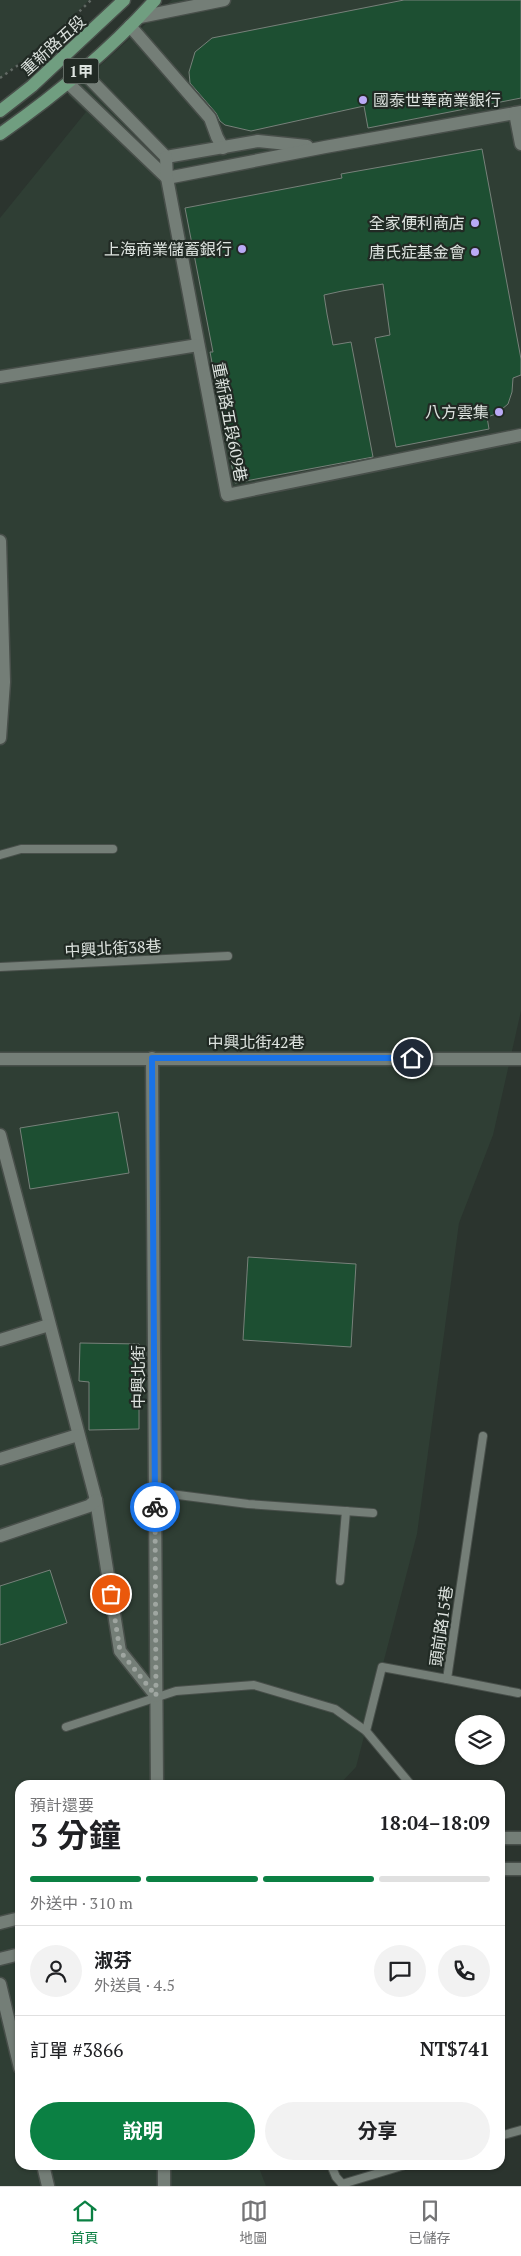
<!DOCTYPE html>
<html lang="zh-TW">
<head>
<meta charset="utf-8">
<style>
	body { margin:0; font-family:"PT Serif","Noto Sans TC",serif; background:#f2f2f2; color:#202124; height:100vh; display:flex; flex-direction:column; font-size:19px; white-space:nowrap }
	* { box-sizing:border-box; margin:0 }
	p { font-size:16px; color:#757577 }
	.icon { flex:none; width:28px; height:28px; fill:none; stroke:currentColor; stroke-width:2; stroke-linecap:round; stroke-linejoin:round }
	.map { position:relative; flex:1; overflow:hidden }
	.panel { position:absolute; left:15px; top:1780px; width:490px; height:390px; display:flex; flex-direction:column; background:#fff; border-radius:15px; box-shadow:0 1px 4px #0004 }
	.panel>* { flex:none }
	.tools { position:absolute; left:455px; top:1715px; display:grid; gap:10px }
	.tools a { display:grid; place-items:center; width:50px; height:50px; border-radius:50%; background:#fff; box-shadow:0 1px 4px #0004; font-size:25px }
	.pin { position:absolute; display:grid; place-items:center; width:42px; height:42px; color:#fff; margin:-21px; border:2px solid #fff; border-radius:50%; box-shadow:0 1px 5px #0007 }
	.courier { position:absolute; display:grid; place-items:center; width:50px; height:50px; margin:-25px; border:4px solid #1a73e8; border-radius:50%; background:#fff; color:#222; box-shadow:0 1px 6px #0007 }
	.summary em { font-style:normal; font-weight:700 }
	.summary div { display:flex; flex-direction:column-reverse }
	.summary { display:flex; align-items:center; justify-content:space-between; height:85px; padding:0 15px }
	h1 { font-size:32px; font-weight:700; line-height:38px }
	.bar { display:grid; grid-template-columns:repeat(4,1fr); gap:8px 5px; align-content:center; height:60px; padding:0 15px }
	.bar i { height:6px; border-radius:4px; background:#e0e0e0 }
	.bar .active { background:#0b8043 }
	.bar p { grid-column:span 4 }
	.line { display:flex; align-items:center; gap:12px; padding:0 15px; border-top:1px solid #e0e0e0 }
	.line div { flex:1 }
	.round { display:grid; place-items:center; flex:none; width:52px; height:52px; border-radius:26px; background:#f2f2f2 }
	.cta { display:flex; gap:10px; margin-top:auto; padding:10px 15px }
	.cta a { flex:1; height:58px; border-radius:30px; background:#0b8043; color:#fff; font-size:20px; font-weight:700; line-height:58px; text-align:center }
	.cta a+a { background:#f2f2f2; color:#202124 }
	.tabs { display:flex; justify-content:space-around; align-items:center; height:70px; border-top:1px solid #e0e0e0; background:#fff; font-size:14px; color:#757577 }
	.tabs a { display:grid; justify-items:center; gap:2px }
	.tabs .active { color:#0b8043 }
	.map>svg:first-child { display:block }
</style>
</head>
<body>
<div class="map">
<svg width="521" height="2186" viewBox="0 0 521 2186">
	<rect width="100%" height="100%" fill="#2b342e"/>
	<g fill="#2f3e34">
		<path d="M0 0H89L70 19 0 79Z"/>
		<path d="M172 0H521V1011L493 1135 459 1223 417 1534 356 1767 339 1785H20V2165H258L266 2186H0V218L86 112 68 95Z"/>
	</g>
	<g fill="#1d4f32" stroke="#77817a">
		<path d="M404 0H521V98L368 128 364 106 251 131 225 125 220 121 216 113 190 83 189 72 195 52 212 38Z"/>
		<path d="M482 149 521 359V375L513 378 512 392 508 404 496 414 487 417 489 429 396 447 375 338 390 335 383 284 342 291 324 295 327 314 333 345 351 342 373 457 235 483 210 352H213L185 208 342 178 341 174Z"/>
		<path d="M118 1112 129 1173 30 1189 20 1128Z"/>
		<path d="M248 1257 356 1264 351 1347 243 1340Z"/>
		<path d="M80 1343 139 1344V1429L89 1430V1382L79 1381Z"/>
		<path d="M50 1570 67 1623 0 1645V1586Z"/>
	</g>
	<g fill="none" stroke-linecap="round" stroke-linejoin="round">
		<defs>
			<g id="service">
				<path d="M0 855 21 849H113"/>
				<path d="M0 967 228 956"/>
				<path d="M155 1492 248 1504 373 1513"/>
				<path d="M340 1581 346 1511"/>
				<path d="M447 1679 518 1693"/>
				<path d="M66 1727 176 1691 254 1685 335 1709 366 1731"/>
				<path d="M411 1785 366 1731 382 1667 447 1679 483 1436"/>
				<path d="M500 2136 521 2130"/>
				<path d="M331 2165 336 2177 344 2186"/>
				<path d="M342 2184 405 2165"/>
			</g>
			<g id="minor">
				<path d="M140 17 224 0"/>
				<path d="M130 26 210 118 217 137 223 148"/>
				<path d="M82 71 166 157 258 141 307 146"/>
				<path d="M68 83 167 178 325 147 521 112"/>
				<path d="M515 113 521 144"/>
				<path d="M166 157 167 178 227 495 521 435"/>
				<path d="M0 377 198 345"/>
				<path d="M0 541 4 682 0 738"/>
				<path d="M152 1058 157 1785"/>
				<path d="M0 1135 96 1500 120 1651 156 1696"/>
				<path d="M0 1340 49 1325"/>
				<path d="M0 1459 78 1435"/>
				<path d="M0 1536 89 1506 96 1500"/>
				<path d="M0 1984 20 2068"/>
				<path d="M43 2165 48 2186"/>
				<path d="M164 2165V2186"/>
			</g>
			<g id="tertiary">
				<path d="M0 1059H521"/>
				<path d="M500 1838H521"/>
				<path d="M500 1869H521"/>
				<path d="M0 1923 20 1918"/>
				<path d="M0 1959 20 1954"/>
			</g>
			<g id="primary">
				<path d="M0 111 32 86 124 0"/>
				<path d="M0 134C56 95 109 51 155 0"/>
			</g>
		</defs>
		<use href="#service" stroke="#484f4a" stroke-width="10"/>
		<use href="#minor" stroke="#484f4a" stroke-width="15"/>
		<use href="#tertiary" stroke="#484f4a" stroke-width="15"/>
		<use href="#primary" stroke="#484f4a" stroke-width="15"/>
		<path stroke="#616964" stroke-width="2.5" stroke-dasharray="2.5 4" stroke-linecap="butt" d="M0 78 41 49 91 0"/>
		<use href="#service" stroke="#747e77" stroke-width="8"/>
		<use href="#minor" stroke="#747e77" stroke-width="12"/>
		<use href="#tertiary" stroke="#747e77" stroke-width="12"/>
		<use href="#primary" stroke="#709e80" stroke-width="12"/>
	</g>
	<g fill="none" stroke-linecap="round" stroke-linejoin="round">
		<path stroke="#9fa6a1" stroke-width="5" stroke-dasharray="0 9" d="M111 1594 120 1651 156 1696 155 1507"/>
		<path stroke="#1a73e8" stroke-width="6" d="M155 1507 152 1058H412"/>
	</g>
	<g fill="#baaaf6" stroke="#212a24" stroke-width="2">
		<circle cx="363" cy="100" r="5"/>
		<circle cx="475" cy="223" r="5"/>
		<circle cx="242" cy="249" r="5"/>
		<circle cx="475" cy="252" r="5"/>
		<circle cx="499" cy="412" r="5"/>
	</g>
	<g text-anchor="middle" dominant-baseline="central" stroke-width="4.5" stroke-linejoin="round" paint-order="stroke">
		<rect fill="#212a24" stroke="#a5aca7" stroke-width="1" x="63.5" y="58.5" width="35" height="25" rx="4"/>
		<g font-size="15" font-weight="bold" fill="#dde3df">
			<text x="81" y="71">1甲</text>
		</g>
		<g font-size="16" fill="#dde3df" stroke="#212a24">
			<text transform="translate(53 45) rotate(-42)">重新路五段</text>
			<text transform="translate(230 422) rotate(79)">重新路五段609巷</text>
			<text transform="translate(113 948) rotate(-3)">中興北街38巷</text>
			<text x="256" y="1042">中興北街42巷</text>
			<text transform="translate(138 1377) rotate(-90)">中興北街</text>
			<text transform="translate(441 1626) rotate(-82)">頭前路15巷</text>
		</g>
		<g font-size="16" fill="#dde3df" stroke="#212a24" text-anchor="end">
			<text x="373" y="100" text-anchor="start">國泰世華商業銀行</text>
			<text x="465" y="223">全家便利商店</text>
			<text x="232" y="249">上海商業儲蓄銀行</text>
			<text x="465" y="252">唐氏症基金會</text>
			<text x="489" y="412">八方雲集</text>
		</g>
	</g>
</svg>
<div class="tools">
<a><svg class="icon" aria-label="layers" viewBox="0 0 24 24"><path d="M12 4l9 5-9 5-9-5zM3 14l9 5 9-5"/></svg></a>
</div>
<div class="pin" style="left:111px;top:1594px;background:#ea580c"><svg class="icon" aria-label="bag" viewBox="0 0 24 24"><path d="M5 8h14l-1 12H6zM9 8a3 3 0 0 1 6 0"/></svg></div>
<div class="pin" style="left:412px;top:1058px;background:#1f2937"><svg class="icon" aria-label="home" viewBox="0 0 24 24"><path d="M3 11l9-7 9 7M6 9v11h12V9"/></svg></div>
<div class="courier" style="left:155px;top:1507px"><svg class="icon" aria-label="bike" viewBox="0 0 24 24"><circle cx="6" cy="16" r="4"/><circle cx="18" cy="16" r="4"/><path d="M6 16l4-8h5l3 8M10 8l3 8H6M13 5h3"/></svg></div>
<section class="panel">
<div class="summary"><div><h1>3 分鐘</h1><p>預計還要</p></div><em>18:04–18:09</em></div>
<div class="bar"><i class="active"></i><i class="active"></i><i class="active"></i><i></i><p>外送中 · 310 m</p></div>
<div class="line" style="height:90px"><a class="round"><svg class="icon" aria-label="person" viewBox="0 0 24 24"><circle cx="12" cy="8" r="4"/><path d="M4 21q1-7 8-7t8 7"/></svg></a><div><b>淑芬</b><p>外送員 · 4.5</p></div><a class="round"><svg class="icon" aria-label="chat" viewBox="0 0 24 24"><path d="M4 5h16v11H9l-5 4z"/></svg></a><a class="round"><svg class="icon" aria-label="phone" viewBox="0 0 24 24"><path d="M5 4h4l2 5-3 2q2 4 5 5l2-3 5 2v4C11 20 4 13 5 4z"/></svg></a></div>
<div class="line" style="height:65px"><div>訂單 #3866</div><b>NT$741</b></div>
<div class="cta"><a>說明</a><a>分享</a></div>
</section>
</div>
<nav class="tabs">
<a class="active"><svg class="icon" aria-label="home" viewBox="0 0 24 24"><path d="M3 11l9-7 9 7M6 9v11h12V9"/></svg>首頁</a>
<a><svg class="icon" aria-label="map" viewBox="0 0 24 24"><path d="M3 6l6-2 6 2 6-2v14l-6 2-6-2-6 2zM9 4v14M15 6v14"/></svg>地圖</a>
<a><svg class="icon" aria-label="saved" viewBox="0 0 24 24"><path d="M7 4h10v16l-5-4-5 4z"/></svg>已儲存</a>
</nav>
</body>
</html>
